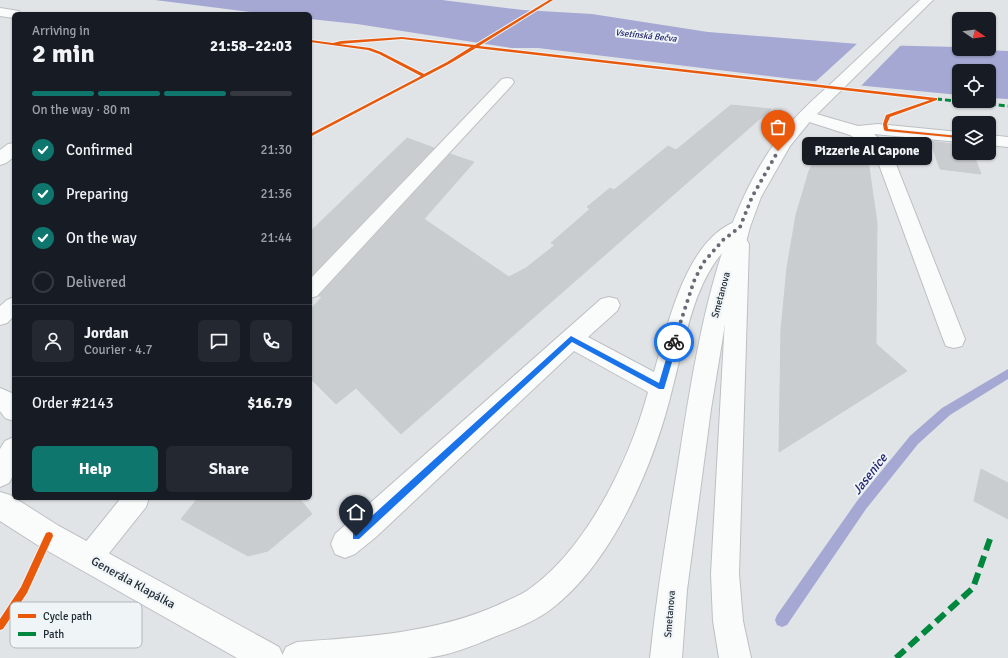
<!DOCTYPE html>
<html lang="en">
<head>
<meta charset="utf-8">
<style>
	body { margin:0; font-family:Signika,sans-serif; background:#242831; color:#f1f3f6; height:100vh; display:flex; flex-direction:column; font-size:15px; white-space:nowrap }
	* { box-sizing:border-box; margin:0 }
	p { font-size:13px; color:#9ea1a6 }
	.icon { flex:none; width:22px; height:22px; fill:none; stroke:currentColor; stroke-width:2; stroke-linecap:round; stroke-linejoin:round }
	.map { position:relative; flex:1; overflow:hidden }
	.drawer { position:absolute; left:12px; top:12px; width:300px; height:488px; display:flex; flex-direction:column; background:#171b24; border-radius:6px; box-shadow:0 1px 3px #0004 }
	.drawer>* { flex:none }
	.needle { width:26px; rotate:103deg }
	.controls { position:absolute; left:952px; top:12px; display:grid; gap:8px }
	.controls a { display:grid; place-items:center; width:44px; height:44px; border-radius:6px; background:#171b24; box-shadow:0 1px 3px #0004; font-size:20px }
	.pin { position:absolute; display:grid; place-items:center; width:34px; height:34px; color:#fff; margin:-41px -17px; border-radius:50% 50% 50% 0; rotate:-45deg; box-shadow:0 0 4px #0007 }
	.pin .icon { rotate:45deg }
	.courier { position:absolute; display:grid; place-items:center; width:40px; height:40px; margin:-20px; border:3px solid #1a73e8; border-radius:50%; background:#fff; color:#222; box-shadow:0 1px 5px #0007 }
	.bubble { position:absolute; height:28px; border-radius:6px; background:#171b24; box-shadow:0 1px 3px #0004; font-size:13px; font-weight:800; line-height:28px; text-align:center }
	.head em { font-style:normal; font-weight:800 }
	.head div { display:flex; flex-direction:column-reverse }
	.head { display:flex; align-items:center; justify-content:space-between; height:68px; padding:0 20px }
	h1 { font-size:26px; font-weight:800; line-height:30px }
	.bar { display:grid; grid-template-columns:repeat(4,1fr); gap:6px 4px; align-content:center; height:48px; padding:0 20px }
	.bar i { height:5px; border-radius:3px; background:#363941 }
	.bar .current { background:#0f766e }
	.bar p { grid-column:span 4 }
	.line { display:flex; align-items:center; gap:10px; padding:0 20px; border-top:1px solid #363941 }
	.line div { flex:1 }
	.round { display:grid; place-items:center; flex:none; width:42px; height:42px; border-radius:6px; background:#242831 }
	ol { padding:0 20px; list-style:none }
	li { display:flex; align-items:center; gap:12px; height:44px }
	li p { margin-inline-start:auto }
	li .icon { padding:4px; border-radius:50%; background:#0f766e; color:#fff; stroke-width:4 }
	li:last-child { color:#9ea1a6 }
	li i { width:22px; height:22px; border:2px solid #363941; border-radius:50% }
	.button { display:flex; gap:8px; margin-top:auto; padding:8px 20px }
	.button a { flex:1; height:46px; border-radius:6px; background:#0f766e; color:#fff; font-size:16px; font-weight:800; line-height:46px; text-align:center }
	.button a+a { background:#242831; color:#f1f3f6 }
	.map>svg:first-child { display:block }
</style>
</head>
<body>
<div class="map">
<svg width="1008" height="658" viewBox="0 0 1008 658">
	<rect width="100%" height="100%" fill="#e1e4e7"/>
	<path fill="#a4a8d3" d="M155 0H442L523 10 592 14 708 32 871 45 959 47V49L1008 51V99L989 98V71H959V95L793 79 538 48H511L357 24 310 19V14H266Z"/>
	<path fill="#e1e4e7" d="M860 41 903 43 860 87 814 83Z"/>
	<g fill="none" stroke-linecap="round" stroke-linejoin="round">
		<path fill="#a4a8d3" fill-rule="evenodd" d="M1008 369V379L950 415 918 444 866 509 787 625 782 627 777 625 775 620 777 615 857 501 910 436 942 408Z"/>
	</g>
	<g fill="#cacdcf" stroke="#cacdd0">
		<path d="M731 105 771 109 401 434 356 388 336 404 310 378V310L322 297 319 296 450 154 474 162 424 219 509 277 526 268 555 245 551 243 590 209 587 207 610 188 614 190 668 146 676 150Z"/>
		<path d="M407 138 434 148 310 277V232Z"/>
		<path d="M930 141 959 145V153H973L981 174 940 169Z"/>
		<path d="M820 149 842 151 868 160 877 223 876 344 907 371 779 452 781 330 787 267 796 215 809 171Z"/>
		<path d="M981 469 1008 483V519L974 501Z"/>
		<path d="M198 498H299L312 514 268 551 248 556 181 519Z"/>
	</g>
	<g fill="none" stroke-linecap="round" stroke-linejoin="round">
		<defs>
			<g id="lane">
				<path d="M507 78 512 79 514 82 512 85 317 296 310 298V279L502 79Z"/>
				<path d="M14 297V316L7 323 0 325V306L7 300Z"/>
				<path d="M121 498H149L146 507 98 567 89 571 80 567 76 558 80 549Z"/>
			</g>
			<g id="street">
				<path d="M0 8 19 11 21 14H14V18L0 16Z"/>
				<path d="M806 111 858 126 878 124 959 132V142L874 134 890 149 965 339 962 346 954 348 946 346 943 339 874 151 850 135 800 119 798 116 800 113Z"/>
				<path d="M989 135 1008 137V147L989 145Z"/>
				<path d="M14 143V157L6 163 0 165V150L8 144Z"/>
				<path d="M740 220 747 222 750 227 740 237 746 239 749 244 739 574 743 621 751 658H719L713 621 711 574 729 246C694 278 685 341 673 386 655 462 614 562 550 610 534 622 512 630 494 637 473 646 450 655 427 658 412 658 395 658 379 658 346 658 314 658 281 658L286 647 297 642C365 637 435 633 498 605 508 600 519 596 528 590 587 549 630 459 648 392L574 351 376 537 355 554 345 558 335 554 331 544 335 534 601 299 609 297 617 299 620 305 617 311 588 337 654 372C668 325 686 236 740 220Z"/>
			</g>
			<g id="secondary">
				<path d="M920 0H933L812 119 790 146 761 197 750 227 726 318 711 409 687 590 682 658H650C657 589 669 521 680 452 696 351 715 224 777 140 793 117 815 98 836 79 864 53 892 26 920 0Z"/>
				<path d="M0 388 14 394V421L5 418 0 411Z"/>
				<path d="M14 437V474L9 483 0 487V449L5 441Z"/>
				<path d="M0 492 10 495 59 526 279 647 284 658H237L39 546 0 521Z"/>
			</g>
		</defs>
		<use href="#lane" stroke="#bdc0c2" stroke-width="2"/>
		<use href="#street" stroke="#bdc0c2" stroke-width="2"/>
		<use href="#secondary" stroke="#bdc1c4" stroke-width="2"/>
		<use href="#lane" fill="#fafbfb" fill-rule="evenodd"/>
		<use href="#street" fill="#fafbfb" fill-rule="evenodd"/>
		<use href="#secondary" fill="#fafbfb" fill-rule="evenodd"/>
		<path stroke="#00873e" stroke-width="3" stroke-dasharray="6 3" stroke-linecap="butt" d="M936 99 1008 106"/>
		<path stroke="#00873e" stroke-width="6" stroke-dasharray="12 6" stroke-linecap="butt" d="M896 658 973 588 991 536"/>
		<defs>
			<g id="cycleway">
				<path d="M549 0H553L479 46 936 98H937V100L890 117 887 124 888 129 959 136V138L886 131 884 130 883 124 886 115 930 100 476 48 449 64 310 137V134L421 76 379 54 368 50 310 42V40L333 43 341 41 402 37 475 45ZM402 39 471 47 447 62 424 74 381 52 370 48 339 44Z"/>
				<path d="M49 532 52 533 53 536 27 593 3 629 0 630V619L21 587 46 533Z"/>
			</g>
		</defs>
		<use href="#cycleway" stroke="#eff4f6" stroke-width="2"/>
		<use href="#cycleway" fill="#e8590c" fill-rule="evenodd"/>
	</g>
	<path fill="#1a73e8" d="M571 336 659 383 671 342 674 339 677 340 678 342 664 389H659L572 342 359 539H353V533Z"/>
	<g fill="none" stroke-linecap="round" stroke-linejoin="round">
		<path stroke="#646c75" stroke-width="4" stroke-dasharray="0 7.2" d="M674 342 694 281 703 263 723 240 740 227 752 197 778 151"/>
	</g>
	<g text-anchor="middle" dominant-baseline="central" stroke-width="4" stroke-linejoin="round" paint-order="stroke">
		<g font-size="9" font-style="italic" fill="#21246e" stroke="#eff4f6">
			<text transform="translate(646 36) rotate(6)">Vsetínská Bečva</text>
		</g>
		<g font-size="10" fill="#212c37" stroke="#eff4f6">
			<text transform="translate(721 295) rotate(-75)">Smetanova</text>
			<text transform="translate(670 614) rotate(-85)">Smetanova</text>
		</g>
		<g font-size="12" fill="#212c37" stroke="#eff4f6">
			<text transform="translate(133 583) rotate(29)">Generála Klapálka</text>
		</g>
		<g font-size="13" font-style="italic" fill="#21246e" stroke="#eff4f6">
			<text transform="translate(870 474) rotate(-52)">Jasenice</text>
		</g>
	</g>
	<rect x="10" y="602" width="132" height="46" rx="6" fill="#eff4f6" stroke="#b1b8bd" stroke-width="1"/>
	<rect x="18" y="614" width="18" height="4" fill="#e8590c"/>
	<rect x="18" y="632" width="18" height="4" fill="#00873e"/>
	<g font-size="11" fill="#212c37">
		<text x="43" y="620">Cycle path</text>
		<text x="43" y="638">Path</text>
	</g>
</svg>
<div class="controls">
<a><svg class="needle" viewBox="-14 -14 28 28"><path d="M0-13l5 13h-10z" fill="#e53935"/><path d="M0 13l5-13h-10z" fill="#9ea1a6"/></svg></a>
<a><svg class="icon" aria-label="locate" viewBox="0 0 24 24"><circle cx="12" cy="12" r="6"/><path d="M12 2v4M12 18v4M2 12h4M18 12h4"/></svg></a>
<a><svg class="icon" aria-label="layers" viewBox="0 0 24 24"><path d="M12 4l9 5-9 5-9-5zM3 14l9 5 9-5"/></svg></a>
</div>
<div class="pin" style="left:778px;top:151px;background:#ea580c"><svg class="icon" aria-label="bag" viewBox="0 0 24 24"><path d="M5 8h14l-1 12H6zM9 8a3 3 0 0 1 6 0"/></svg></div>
<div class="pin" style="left:356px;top:536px;background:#1f2937"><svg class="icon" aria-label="home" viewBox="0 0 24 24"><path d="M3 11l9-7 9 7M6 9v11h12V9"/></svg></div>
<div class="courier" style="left:674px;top:342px"><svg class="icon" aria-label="bike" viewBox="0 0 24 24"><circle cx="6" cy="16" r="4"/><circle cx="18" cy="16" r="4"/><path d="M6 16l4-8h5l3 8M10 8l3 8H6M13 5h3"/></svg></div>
<div class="bubble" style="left:802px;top:137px;width:130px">Pizzerie Al Capone</div>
<section class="drawer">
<div class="head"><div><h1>2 min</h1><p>Arriving in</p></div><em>21:58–22:03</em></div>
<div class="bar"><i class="current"></i><i class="current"></i><i class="current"></i><i></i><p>On the way · 80 m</p></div>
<ol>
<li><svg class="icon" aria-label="check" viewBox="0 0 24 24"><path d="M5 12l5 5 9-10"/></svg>Confirmed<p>21:30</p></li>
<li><svg class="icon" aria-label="check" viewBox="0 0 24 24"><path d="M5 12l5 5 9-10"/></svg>Preparing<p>21:36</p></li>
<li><svg class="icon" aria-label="check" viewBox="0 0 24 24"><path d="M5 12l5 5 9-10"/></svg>On the way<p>21:44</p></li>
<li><i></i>Delivered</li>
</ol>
<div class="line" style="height:72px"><a class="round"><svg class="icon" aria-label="person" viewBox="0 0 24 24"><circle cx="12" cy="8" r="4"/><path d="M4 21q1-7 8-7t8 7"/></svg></a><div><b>Jordan</b><p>Courier · 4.7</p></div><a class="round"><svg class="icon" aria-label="chat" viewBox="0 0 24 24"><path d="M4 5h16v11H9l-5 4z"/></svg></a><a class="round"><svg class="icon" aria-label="phone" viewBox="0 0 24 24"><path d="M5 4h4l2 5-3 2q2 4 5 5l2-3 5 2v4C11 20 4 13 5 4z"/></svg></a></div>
<div class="line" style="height:52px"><div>Order #2143</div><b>$16.79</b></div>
<div class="button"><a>Help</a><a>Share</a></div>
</section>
</div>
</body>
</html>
